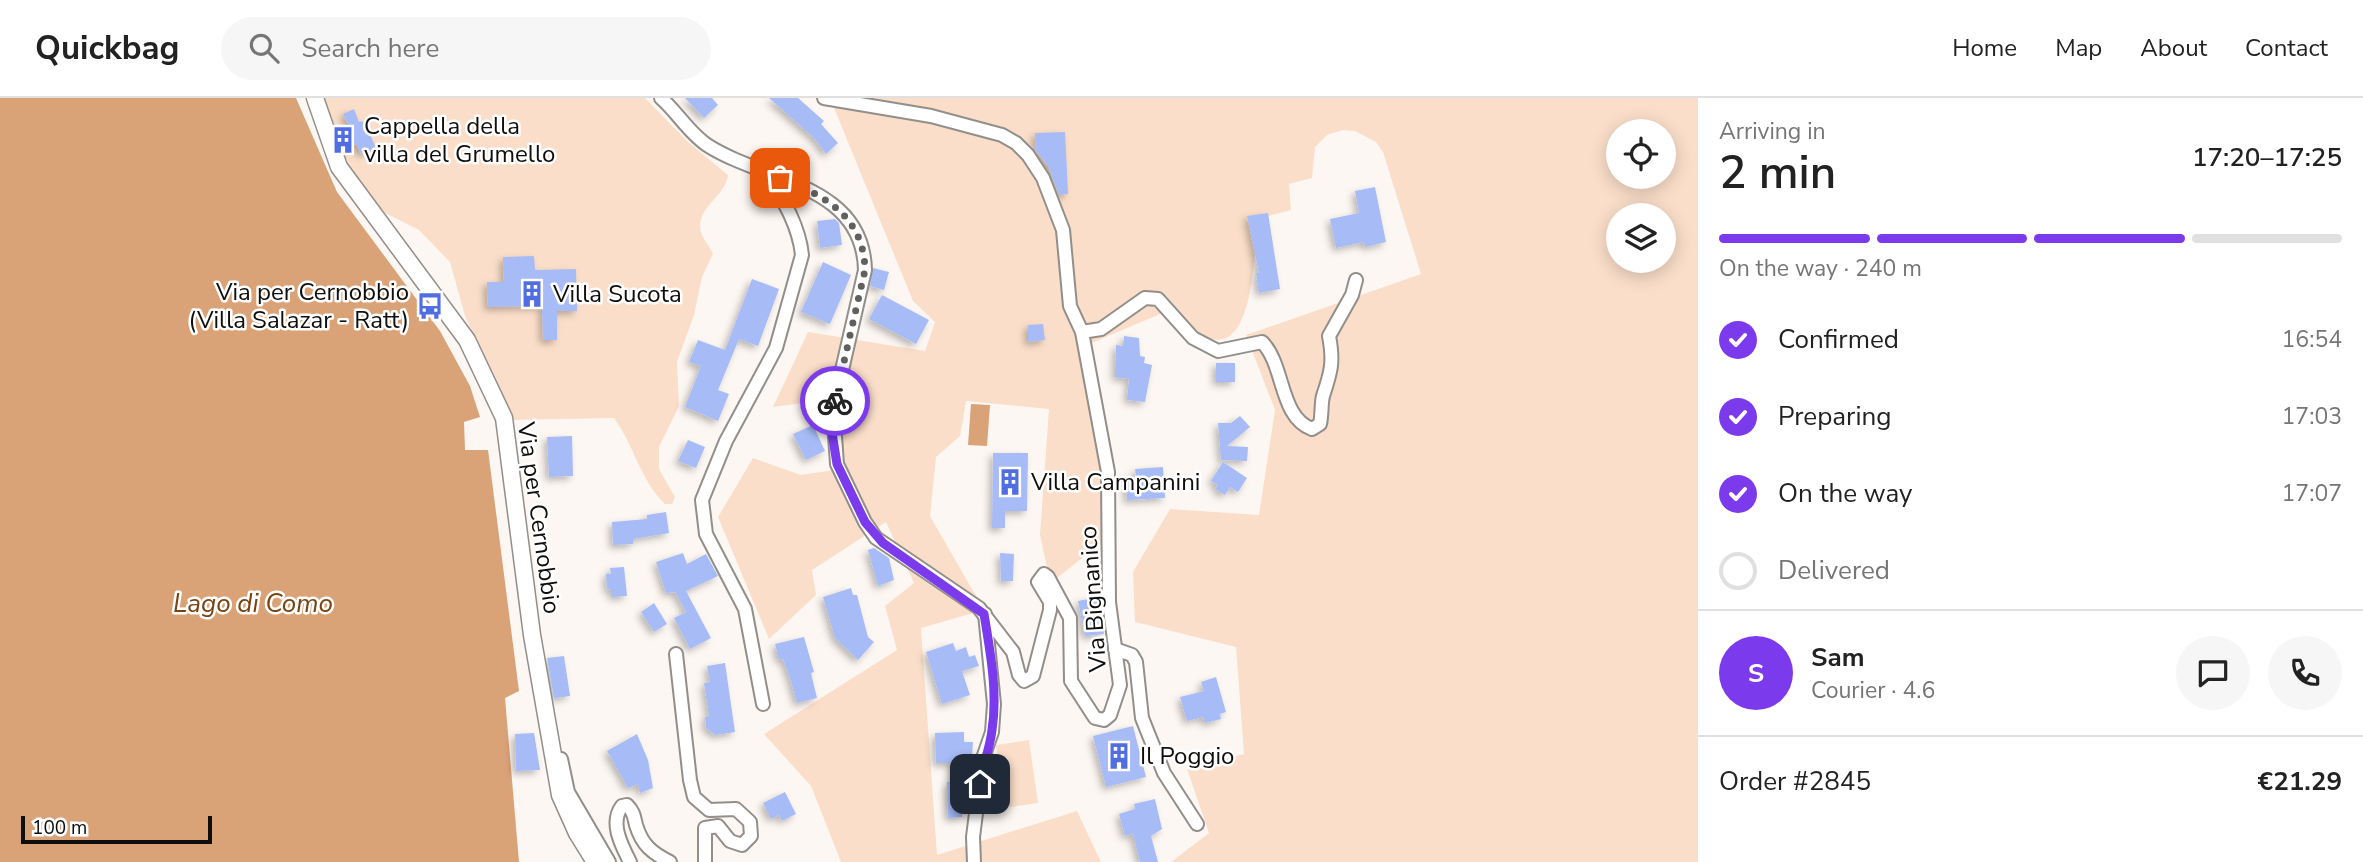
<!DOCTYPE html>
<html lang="en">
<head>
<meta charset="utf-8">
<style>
	body { margin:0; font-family:"Nunito Sans",sans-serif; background:#f6f6f6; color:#222; height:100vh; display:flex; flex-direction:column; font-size:26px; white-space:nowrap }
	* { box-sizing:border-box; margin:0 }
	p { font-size:23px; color:#767676 }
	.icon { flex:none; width:38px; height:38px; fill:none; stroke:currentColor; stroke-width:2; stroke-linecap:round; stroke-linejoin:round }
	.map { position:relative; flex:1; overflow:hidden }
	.drawer { display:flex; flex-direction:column; background:#fff; width:665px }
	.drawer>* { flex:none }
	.controls { position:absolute; left:1606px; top:21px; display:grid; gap:14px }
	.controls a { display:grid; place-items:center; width:70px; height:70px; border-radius:50%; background:#fff; box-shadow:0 4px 18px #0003; font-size:35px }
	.scale { position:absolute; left:21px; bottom:18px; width:191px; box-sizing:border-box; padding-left:7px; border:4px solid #0f0e0d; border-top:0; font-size:19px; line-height:24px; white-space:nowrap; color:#0f0e0d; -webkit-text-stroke:5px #fff; paint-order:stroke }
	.pin { position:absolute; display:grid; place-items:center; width:60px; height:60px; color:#fff; margin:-30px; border-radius:14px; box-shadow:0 4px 10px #0006 }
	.courier { position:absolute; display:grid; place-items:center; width:70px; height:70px; margin:-35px; border:5px solid #7c3aed; border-radius:50%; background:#fff; color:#222; box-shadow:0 2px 9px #0007 }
	.summary em { font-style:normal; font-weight:600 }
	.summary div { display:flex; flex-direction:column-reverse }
	.summary { display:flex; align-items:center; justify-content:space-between; height:119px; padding:0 21px }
	h1 { font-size:46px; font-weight:600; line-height:52px }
	.bar { display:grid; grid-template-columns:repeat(4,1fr); gap:10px 7px; align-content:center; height:84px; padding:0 21px }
	.bar i { height:9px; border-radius:5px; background:#e0e0e0 }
	.bar .on { background:#7c3aed }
	.bar p { grid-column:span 4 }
	.line { display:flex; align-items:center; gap:18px; padding:0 21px; border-top:2px solid #e0e0e0 }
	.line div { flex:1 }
	.round { display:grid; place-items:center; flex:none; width:74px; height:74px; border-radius:37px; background:#f6f6f6 }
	ol { padding:0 21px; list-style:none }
	li { display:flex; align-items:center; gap:21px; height:77px }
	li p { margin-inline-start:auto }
	li .icon { padding:7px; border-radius:50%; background:#7c3aed; color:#fff; stroke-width:4 }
	li:last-child { color:#767676 }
	li i { width:38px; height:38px; border:4px solid #e0e0e0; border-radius:50% }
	header { display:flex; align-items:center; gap:42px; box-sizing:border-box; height:98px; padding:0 35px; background:#fff; border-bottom:2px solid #e0e0e0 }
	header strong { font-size:33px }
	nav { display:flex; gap:38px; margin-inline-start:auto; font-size:24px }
	.search { width:490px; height:63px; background:#f6f6f6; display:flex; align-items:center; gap:18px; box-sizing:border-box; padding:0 24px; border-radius:38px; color:#767676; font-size:26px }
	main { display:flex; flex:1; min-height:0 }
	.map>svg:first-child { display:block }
</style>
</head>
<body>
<header>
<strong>Quickbag</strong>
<div class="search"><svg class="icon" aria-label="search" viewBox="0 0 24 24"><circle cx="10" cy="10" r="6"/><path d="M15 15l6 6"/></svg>Search here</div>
<nav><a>Home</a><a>Map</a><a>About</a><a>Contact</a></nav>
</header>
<main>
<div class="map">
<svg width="1698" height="764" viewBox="0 0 1698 764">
	<defs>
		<filter id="shadow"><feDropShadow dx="-3.5" dy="3.5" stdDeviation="3.5" flood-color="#0004"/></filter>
	</defs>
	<rect width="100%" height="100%" fill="#fdf7f3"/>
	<g fill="#fadec9" fill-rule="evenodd">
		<path d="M323 0H645L688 44 728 77C726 99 692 111 702 137 705 144 710 148 713 156L702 179 694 217 677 264 679 308 659 349V371L675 399 672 406H665C640 382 634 347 614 320L512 322 465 218 450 164 419 132 385 115 363 94 346 68Z"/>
		<path d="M830 0H1698V764H1171L1209 735 1187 671 1244 656 1236 549 1135 524 1133 474 1170 411 1259 417 1275 312 1246 237 1421 176 1383 54 1376 44 1355 33 1343 32 1327 37 1315 49 1312 80 1289 86 1291 112 1268 118C1264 127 1258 138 1256 148 1253 171 1250 250 1212 241 1196 238 1179 223 1165 214L1087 247 1115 370 1112 436 1057 480 1048 474 1040 437 1049 311 966 303 960 338 936 359 930 418 984 512 921 530 937 757 1077 713 1101 764H841L811 688 764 636 897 552 885 508 914 485 886 424 812 472 816 497 769 541 718 419 753 360 801 377 847 370 826 302 773 309 808 234 925 253 935 224 913 203ZM1619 33H1664V79H1619ZM1619 117H1664V163H1619Z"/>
		<path d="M1029 642 1038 705 1005 710 996 647Z"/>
	</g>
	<g fill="#daa277">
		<path d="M0 0H296L337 94 440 233 470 288 480 319 464 324 465 352H488L519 593 505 600 519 764H0Z"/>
		<path d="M971 306 990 307 987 348 968 347Z"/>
	</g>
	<g fill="#a7bbf7" filter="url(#shadow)">
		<path d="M685 0H712L718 7 704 20Z"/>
		<path d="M769 0H798L824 23 821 26 838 45 826 56 814 40Z"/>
		<path d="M354 11 359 24 364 23 376 50 361 56 356 46 344 51 338 35 350 30 343 16Z"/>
		<path d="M1065 34 1068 96 1059 97 1048 68 1036 53 1035 35Z"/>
		<path d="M1375 89 1386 144 1365 149 1364 144 1336 150 1330 121 1359 115 1355 93Z"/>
		<path d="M1268 115 1280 191 1259 195 1256 175H1259L1247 118Z"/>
		<path d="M835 121 839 125 842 147 820 150 817 123Z"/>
		<path d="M534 158 535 172 576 171 577 213H557V242H543L542 208 488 209 487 184H504L503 159Z"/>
		<path d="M823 164 851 177 830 226 801 214Z"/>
		<path d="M873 170 889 174 884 192 870 188Z"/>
		<path d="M752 181 779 191 758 248 739 241 718 292 729 296 718 323 685 309 701 268 689 264 698 242 725 252Z"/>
		<path d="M882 197 929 222 916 246 869 221Z"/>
		<path d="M1043 226 1045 242 1028 244V227Z"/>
		<path d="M1124 238 1139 240 1140 258 1145 259 1144 265 1152 267 1145 304 1127 302 1129 281 1115 279 1116 247 1123 248Z"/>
		<rect x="1216" y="265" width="19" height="19"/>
		<path d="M1240 318 1250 329 1227 348 1248 349 1247 363 1221 362 1218 325H1231Z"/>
		<path d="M813 327 825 353 806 362 793 336Z"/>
		<path d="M572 338 573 378 549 379 547 339Z"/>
		<path d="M688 342 705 349 696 370 678 363Z"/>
		<path d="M993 355H1028L1027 413H1005V430H992Z"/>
		<path d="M1223 364 1247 380 1238 394 1230 389 1225 397 1215 391 1218 387 1211 383Z"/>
		<path d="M1163 369 1165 400 1127 402 1126 379H1136L1135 371Z"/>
		<path d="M666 414 669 435 633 441V446L613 447 612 424 647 421V417Z"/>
		<path d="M874 450 889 460 894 482 878 488 868 452Z"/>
		<path d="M683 455 687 466 706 456 718 478 686 493 711 540 690 551 674 520 686 514 675 494 666 495 656 464Z"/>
		<path d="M1000 455 1014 456 1013 483H1001Z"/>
		<path d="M624 469 627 498 612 499V492L607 491 606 476H611L610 470Z"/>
		<path d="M851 490 853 497H857L868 539 874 544 858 562 835 540 823 499Z"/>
		<path d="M1099 499 1104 536 1085 538 1078 503Z"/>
		<path d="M654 505 667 526 654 534 641 514Z"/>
		<path d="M804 539 814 574 811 575 817 600 797 605 789 577 783 561 779 562 775 546Z"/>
		<path d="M953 545 956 553 966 549 969 559 975 557 979 568 962 573 970 597 942 606 926 554Z"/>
		<path d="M564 558 570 598 554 600 547 560Z"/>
		<path d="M725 565 735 634 715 637 706 630 705 619 709 618 704 585 710 584 707 568Z"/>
		<path d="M1216 579 1226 614 1220 616 1221 621 1205 625 1203 619 1187 623 1180 599 1204 593 1201 584Z"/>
		<path d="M1133 628 1146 679 1106 689 1093 638Z"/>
		<path d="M964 634V644H973L968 712H962V719L948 720 947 684H953V665H936L935 635Z"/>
		<path d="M534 635 540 672 516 673 515 636Z"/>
		<path d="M637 636 648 662 653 690 640 695 638 686 628 690 607 653Z"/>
		<path d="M785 694 796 716 782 723 779 717 771 721 763 705Z"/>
		<path d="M1155 701 1162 731 1151 738 1158 764H1140L1133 736 1125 738 1119 716 1135 711 1134 706Z"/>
	</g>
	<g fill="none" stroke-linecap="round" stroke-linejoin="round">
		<defs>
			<g id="minor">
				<path d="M661 0C677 14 689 35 707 47 764 84 863 85 865 172L833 311 837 366 865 424 876 440 979 510 1013 554 1019 577 1024 583 1033 578 1050 512V504L1038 484 1044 476 1048 479 1070 520 1071 583 1095 620 1104 622 1110 617 1120 587 1109 504 1108 374 1082 234 1070 208 1063 132 1043 80 1028 57 1016 45 1002 37 931 18 824 0"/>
				<path d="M1082 234 1101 231 1145 200 1158 201 1193 240 1218 253 1262 244C1285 267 1279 319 1312 331L1320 326C1322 317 1321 306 1323 298 1331 274 1334 264 1329 238L1352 197 1356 182"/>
				<path d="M1115 551 1132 557 1136 564 1142 620 1164 675 1197 726"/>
				<path d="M676 556 690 682 694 699 709 712 736 711 750 724 751 738 742 747 730 743 718 728 705 730V764"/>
				<path d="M763 606 745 511 706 436 702 402 726 343 776 250 802 157C799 127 782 100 767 75"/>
				<path d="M561 661 568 694 609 764"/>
				<path d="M630 764C622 748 609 725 622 708L627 707C634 714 634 719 636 727 642 747 652 755 670 764"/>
				<path d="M974 764 973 739 983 660 992 634 994 606 985 516"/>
			</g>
			<path id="secondary" d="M315 0 339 69 467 242 504 320 532 537 560 697 577 735 595 764"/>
		</defs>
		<use href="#minor" stroke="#928e8a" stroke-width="16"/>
		<use href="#secondary" stroke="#928e8a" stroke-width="19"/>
		<use href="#minor" stroke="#fff" stroke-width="12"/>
		<use href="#secondary" stroke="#fff" stroke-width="16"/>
	</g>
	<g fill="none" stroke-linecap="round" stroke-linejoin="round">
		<path stroke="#62605e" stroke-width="7" stroke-dasharray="0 12.6" d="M780 80C825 97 864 119 865 172L835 303"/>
		<path stroke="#7c3aed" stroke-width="9" d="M835 303 832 335 837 366 865 424 883 445 984 516C990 553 998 594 992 632 990 651 982 668 980 686"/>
	</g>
	<defs>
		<symbol id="building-bare" viewBox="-9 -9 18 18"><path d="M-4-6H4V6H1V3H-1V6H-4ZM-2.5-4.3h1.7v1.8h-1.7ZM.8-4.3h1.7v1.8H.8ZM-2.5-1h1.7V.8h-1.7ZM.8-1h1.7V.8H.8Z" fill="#516de2" stroke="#fff" stroke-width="2.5" paint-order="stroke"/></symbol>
		<symbol id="bus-bare" viewBox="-9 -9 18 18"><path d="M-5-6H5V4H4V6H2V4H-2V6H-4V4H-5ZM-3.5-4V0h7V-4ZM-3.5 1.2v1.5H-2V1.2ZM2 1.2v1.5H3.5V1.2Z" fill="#516de2" stroke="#fff" stroke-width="2.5" paint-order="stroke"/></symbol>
	</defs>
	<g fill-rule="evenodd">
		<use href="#building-bare" x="324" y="23" width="38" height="38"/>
		<use href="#building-bare" x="513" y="177" width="38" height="38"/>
		<use href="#bus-bare" x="411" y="189" width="38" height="38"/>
		<use href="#building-bare" x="991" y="365" width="38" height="38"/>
		<use href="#building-bare" x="1100" y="639" width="38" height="38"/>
	</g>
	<g text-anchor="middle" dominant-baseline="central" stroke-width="5" stroke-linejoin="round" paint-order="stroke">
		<g font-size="24" fill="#0f0e0d" stroke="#fff" text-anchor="start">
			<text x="364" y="28">Cappella della<tspan x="364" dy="28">villa del Grumello</tspan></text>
			<text x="409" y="194" text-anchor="end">Via per Cernobbio<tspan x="409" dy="28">(Villa Salazar - Ratt)</tspan></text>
			<text x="553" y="196">Villa Sucota</text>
			<text x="1031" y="384">Villa Campanini</text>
			<text x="1140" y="658">Il Poggio</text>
		</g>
		<g font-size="24" fill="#0f0e0d" stroke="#fff">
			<text transform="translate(539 420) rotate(82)">Via per Cernobbio</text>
			<text transform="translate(1093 501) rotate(-94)">Via Bignanico</text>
		</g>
		<g font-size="26" font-style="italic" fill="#784311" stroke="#fff">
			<text x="253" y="505">Lago di Como</text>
		</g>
	</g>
</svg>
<div class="controls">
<a><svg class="icon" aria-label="locate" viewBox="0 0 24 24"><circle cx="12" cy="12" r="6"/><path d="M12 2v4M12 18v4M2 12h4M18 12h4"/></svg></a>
<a><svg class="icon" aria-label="layers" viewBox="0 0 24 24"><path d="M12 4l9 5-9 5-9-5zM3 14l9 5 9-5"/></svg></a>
</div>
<div class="scale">100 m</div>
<div class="pin" style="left:780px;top:80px;background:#ea580c"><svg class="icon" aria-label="bag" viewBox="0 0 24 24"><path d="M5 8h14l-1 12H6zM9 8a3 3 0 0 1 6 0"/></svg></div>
<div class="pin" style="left:980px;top:686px;background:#1f2937"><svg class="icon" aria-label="home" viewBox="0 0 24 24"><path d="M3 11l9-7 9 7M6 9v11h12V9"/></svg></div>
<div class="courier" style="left:835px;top:303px"><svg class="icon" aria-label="bike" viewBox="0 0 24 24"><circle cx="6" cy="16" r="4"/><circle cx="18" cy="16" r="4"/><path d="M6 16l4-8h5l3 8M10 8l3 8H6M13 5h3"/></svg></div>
</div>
<section class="drawer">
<div class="summary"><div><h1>2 min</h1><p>Arriving in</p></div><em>17:20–17:25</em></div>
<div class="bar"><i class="on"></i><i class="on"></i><i class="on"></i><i></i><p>On the way · 240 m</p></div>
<ol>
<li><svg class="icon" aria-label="check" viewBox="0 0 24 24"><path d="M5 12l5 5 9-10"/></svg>Confirmed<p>16:54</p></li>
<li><svg class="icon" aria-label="check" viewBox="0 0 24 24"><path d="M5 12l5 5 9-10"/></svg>Preparing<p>17:03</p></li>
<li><svg class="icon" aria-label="check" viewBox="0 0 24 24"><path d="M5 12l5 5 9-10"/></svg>On the way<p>17:07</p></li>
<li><i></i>Delivered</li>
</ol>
<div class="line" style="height:126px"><b class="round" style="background:#7c3aed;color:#fff">S</b><div><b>Sam</b><p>Courier · 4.6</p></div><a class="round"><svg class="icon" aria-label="chat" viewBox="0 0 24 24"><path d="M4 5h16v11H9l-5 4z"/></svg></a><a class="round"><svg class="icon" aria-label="phone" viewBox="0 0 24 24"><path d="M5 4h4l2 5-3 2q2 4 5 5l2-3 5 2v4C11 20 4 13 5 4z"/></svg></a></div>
<div class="line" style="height:91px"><div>Order #2845</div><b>€21.29</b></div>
</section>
</main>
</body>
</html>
